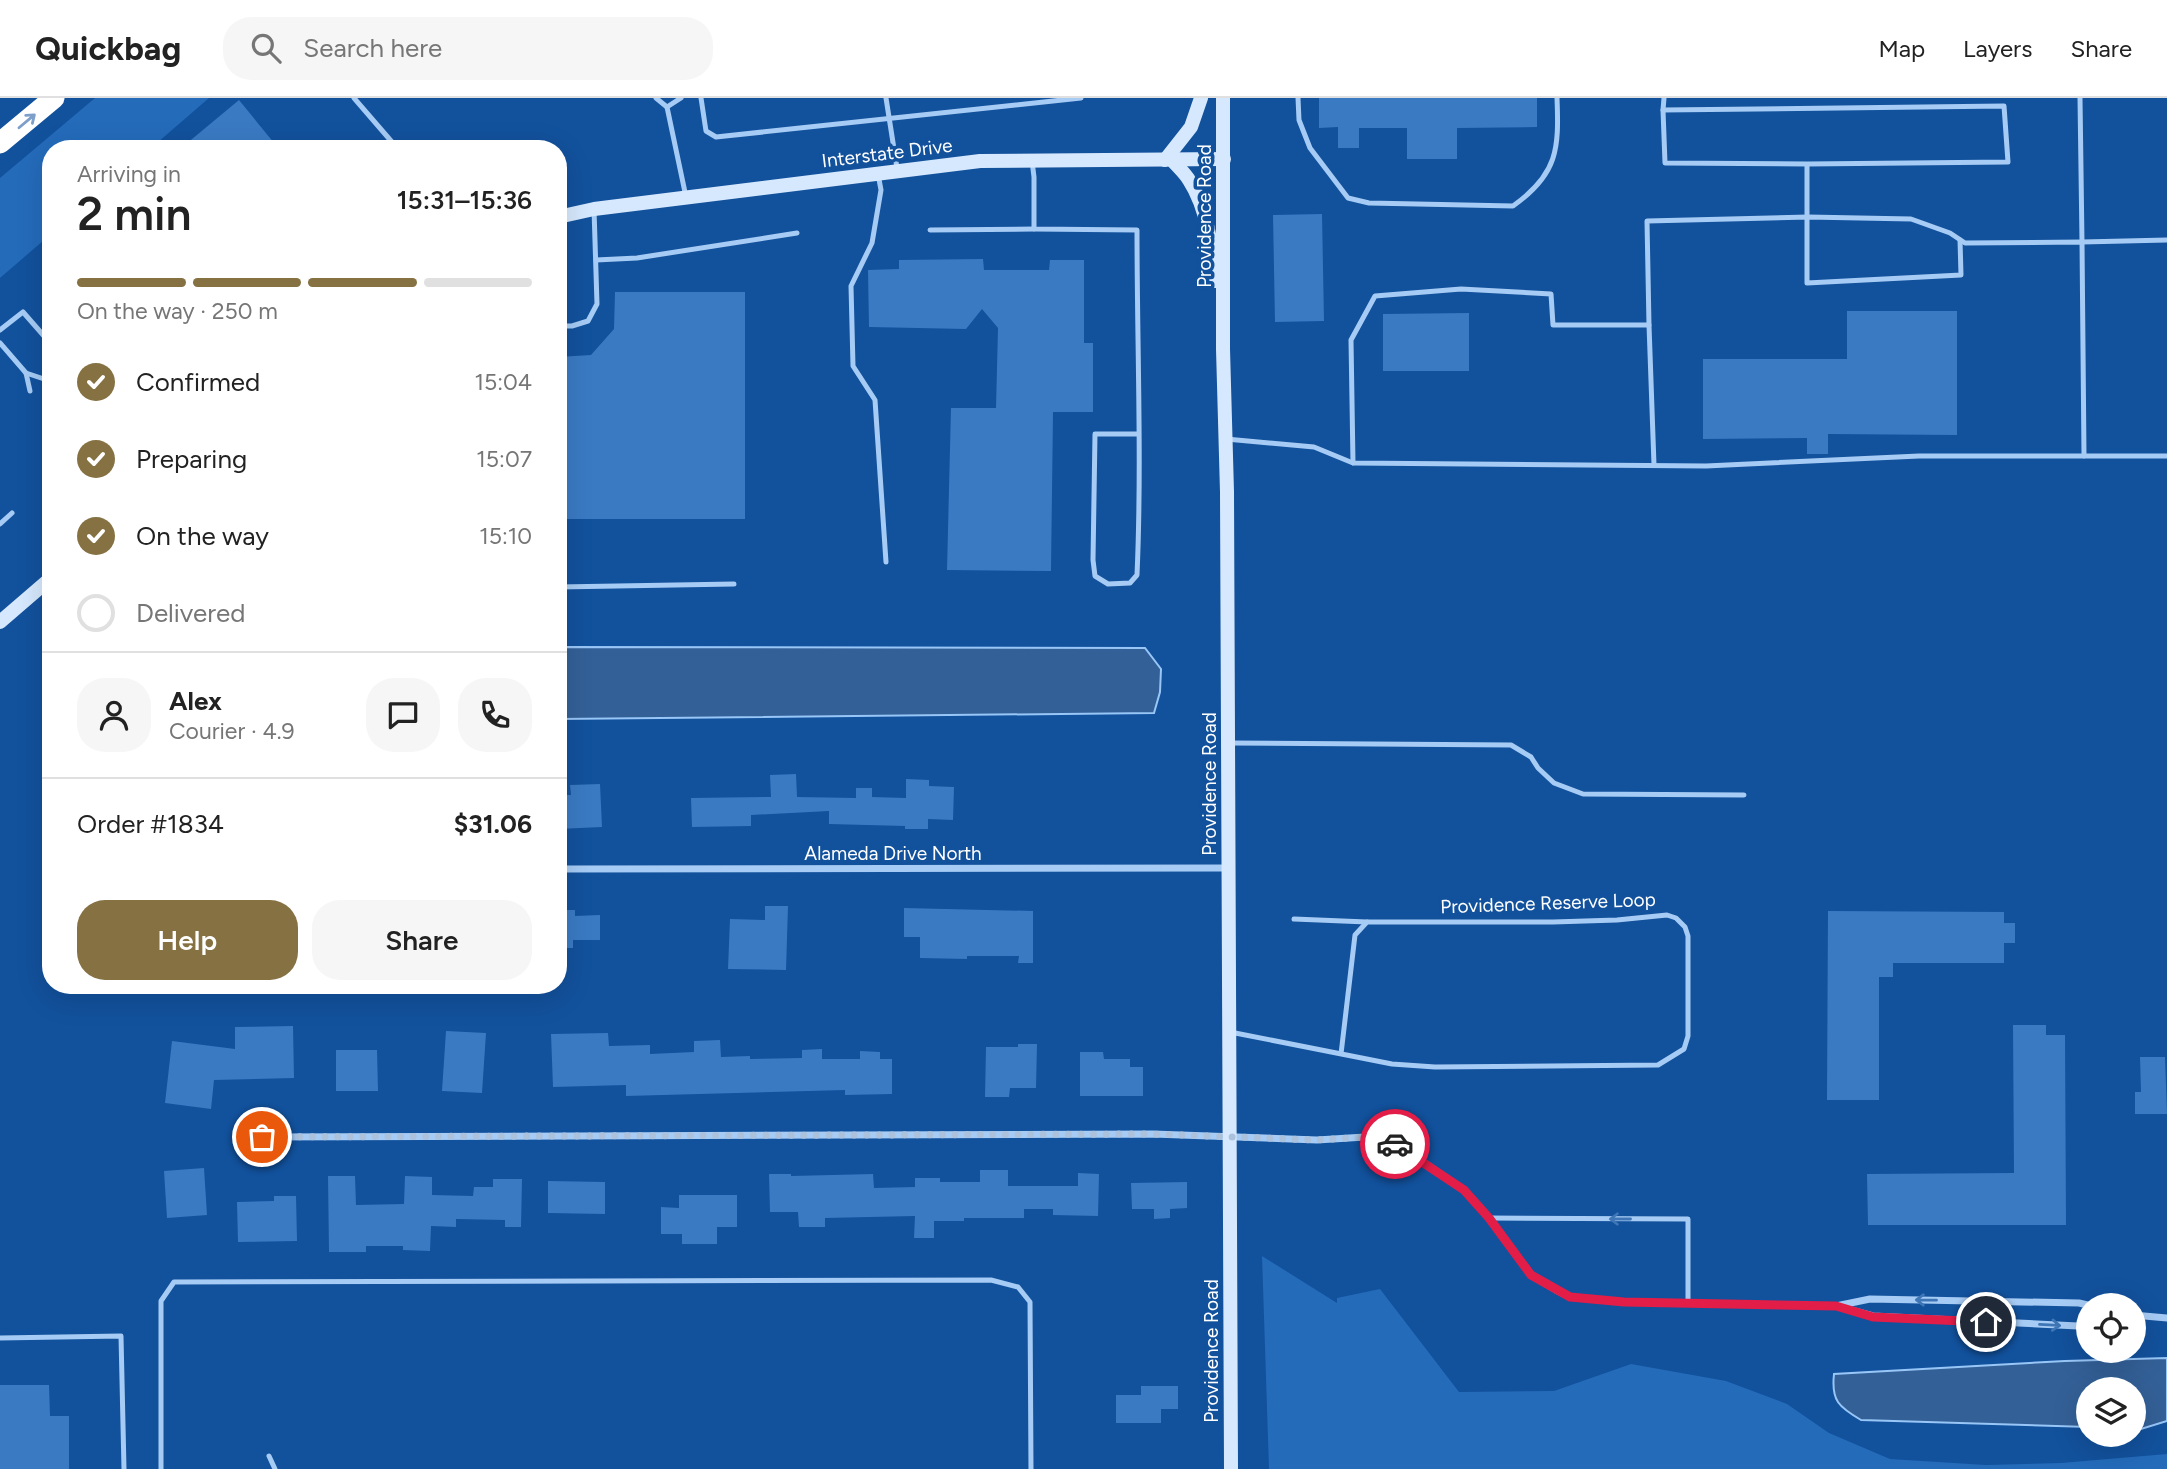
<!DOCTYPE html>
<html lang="en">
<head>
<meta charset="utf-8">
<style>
	body { margin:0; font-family:Figtree,sans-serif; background:#f6f6f6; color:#222; height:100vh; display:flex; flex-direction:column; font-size:26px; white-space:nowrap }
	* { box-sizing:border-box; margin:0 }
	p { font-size:23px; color:#767676 }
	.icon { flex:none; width:38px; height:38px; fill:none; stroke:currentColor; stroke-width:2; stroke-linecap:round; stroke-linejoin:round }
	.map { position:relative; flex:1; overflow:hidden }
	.drawer { position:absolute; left:42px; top:42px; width:525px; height:854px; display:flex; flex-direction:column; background:#fff; border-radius:28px; box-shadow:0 7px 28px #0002 }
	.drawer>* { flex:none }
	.controls { position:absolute; left:2076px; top:1195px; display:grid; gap:14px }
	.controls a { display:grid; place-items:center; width:70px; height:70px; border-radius:50%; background:#fff; box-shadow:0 7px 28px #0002; font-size:35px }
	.pin { position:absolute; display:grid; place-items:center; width:60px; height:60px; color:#fff; margin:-30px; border:4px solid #fff; border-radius:50%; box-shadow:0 2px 7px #0007 }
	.courier { position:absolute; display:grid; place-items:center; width:70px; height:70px; margin:-35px; border:5px solid #e11d48; border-radius:50%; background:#fff; color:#222; box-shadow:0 2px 9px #0007 }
	.headline em { font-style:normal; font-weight:600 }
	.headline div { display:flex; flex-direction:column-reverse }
	.headline { display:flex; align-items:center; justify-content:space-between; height:119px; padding:0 35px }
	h1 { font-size:46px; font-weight:600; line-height:52px }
	.bar { display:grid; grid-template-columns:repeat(4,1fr); gap:10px 7px; align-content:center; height:84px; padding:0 35px }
	.bar i { height:9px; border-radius:5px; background:#e0e0e0 }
	.bar .active { background:#857142 }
	.bar p { grid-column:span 4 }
	.line { display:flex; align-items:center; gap:18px; padding:0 35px; border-top:2px solid #e0e0e0 }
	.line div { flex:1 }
	.round { display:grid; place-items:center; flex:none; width:74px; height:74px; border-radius:28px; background:#f6f6f6 }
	ol { padding:0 35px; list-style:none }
	li { display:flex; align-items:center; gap:21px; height:77px }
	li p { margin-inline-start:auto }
	li .icon { padding:7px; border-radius:50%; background:#857142; color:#fff; stroke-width:4 }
	li:last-child { color:#767676 }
	li i { width:38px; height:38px; border:4px solid #e0e0e0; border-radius:50% }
	.primary-button { display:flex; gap:14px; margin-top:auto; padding:14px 35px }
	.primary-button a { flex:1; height:80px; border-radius:28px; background:#857142; color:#fff; font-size:28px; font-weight:600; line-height:80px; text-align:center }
	.primary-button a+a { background:#f6f6f6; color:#222 }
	header { display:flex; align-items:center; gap:42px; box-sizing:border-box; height:98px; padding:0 35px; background:#fff; border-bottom:2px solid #e0e0e0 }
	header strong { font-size:33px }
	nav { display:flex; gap:38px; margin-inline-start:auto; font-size:24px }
	.search { width:490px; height:63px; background:#f6f6f6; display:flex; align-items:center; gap:18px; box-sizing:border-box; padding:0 24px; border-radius:28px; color:#767676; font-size:26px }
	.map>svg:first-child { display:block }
</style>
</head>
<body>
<header>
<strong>Quickbag</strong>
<div class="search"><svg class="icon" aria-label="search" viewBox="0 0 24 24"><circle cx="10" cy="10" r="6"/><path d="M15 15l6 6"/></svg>Search here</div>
<nav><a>Map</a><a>Layers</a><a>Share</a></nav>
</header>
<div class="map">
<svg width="2167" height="1371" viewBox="0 0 2167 1371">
	<rect width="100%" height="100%" fill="#12519c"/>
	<g fill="#246bba">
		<path d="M95 0H209L150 51H51V136L0 180V80Z"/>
		<path d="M1262 1158 1337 1205V1200L1380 1191 1459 1294 1554 1293 1631 1266 1726 1283 1787 1306 1829 1335 1890 1361 1986 1367 2061 1365 2167 1356V1371H1269Z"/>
	</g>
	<g fill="#336097" stroke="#98c6f7" stroke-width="2">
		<path d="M558 549 1145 550 1161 571 1160 594 1154 615 558 621Z"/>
		<path d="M2167 1260V1323L2141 1331H2133V1292H2088V1329L1861 1322C1839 1309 1831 1303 1834 1276L2065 1263Z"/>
	</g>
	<g fill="#3a7ac3">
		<path d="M1319 0H1537V29L1457 30V61H1407V30H1359V50H1338V29L1319 30Z"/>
		<path d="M239 2 279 51H180Z"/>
		<path d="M1322 116 1324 223 1275 224 1273 117Z"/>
		<path d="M983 161 984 172H1049L1050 162H1084V245H1093V314H1053L1051 473 947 472 951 310H996L998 230 982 211 966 231 869 229 868 172 899 171V162Z"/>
		<path d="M615 194H745V421H558V259L591 257 614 231Z"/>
		<path d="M1847 213H1957V337L1828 336V356H1807V340L1703 341V261H1847Z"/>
		<path d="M1469 215V273H1383V216Z"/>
		<path d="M796 676 797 699 856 700V690H872V699L906 700V681L929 682V688L954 689 953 722 928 721V731H905V728L829 726V713L751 717V728L692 729 691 700 771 699 770 677Z"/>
		<path d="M600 686 602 729 558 731V697H571L570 687Z"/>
		<path d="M765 808H788L786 872 728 871 730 821 765 822Z"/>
		<path d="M904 810 1033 813V865H1018L1019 858H967V861L920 860V839H904Z"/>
		<path d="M558 812H575V818L600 817V842H573V850H558Z"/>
		<path d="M1828 813 2004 814V825H2015V845H2004V865H1893V879H1879V1002H1827Z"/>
		<path d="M2013 927H2046V937H2065L2066 1127H1868L1867 1076 2014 1075Z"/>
		<path d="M293 928 294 980 214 982 211 1011 165 1005 172 943 235 951V929Z"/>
		<path d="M446 933 486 935 482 995 442 993Z"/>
		<path d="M608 935 609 948 650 947V956L694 954V943L720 942 721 959 750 958V961L802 960V952L822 951V961H860V953L880 954V961H892V996L845 997V992L626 998V987L553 989 551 936Z"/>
		<path d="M1018 946H1037L1036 990H1010L1009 999H985L986 949H1018Z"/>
		<path d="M336 952H377L378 993H336Z"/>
		<path d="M1080 954H1103L1104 961H1130V969H1143V998H1080Z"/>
		<path d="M2140 959H2165L2167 1016H2135V994H2141Z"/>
		<path d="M204 1070 207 1117 167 1120 164 1073Z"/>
		<path d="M980 1072H1008V1088H1078V1075L1099 1076 1098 1118 1053 1117V1111H1024V1120H964V1123H934V1140H914L915 1118 825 1120V1129H799L798 1114H770L769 1076H791V1078L873 1076 874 1090 915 1089V1080H940V1084H980Z"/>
		<path d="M328 1078H355L356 1107 404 1106 405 1078 432 1079V1097L473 1098 474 1089H493V1081H522L521 1129H505V1122L456 1121V1129L431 1128 430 1153 403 1152V1148H366V1154H329Z"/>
		<path d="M548 1083 605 1084V1116L548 1115Z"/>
		<path d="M1187 1084V1110L1170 1111V1120L1154 1121V1111H1132L1131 1085Z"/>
		<path d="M679 1097H737V1129H717V1146H682V1136H661V1109L679 1110Z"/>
		<path d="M274 1098H296L297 1143 238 1144 237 1104 274 1103Z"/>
		<path d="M0 1287H49L50 1318H69V1371H0Z"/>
		<path d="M1141 1288H1178V1311H1161V1325H1116V1297H1141Z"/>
	</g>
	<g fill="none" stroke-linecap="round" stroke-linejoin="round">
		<g stroke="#a6cbf4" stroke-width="5">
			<path d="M354 0 398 51"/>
			<path d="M656 0 667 9"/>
			<path d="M681 0 667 9 686 99"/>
			<path d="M701 0 706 33 716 39 1081 0"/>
			<path d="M886 0 897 70"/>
			<path d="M1298 0 1299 22 1310 50 1348 100 1369 105 1513 108C1558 76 1559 51 1557 0"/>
			<path d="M2080 0 2082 144 2167 142"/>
			<path d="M1663 12 1664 0"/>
			<path d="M1032 63 1034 79V131L1137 132C1137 247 1142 363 1137 477L1130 485 1108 486 1095 478 1093 462 1095 336H1138"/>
			<path d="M1807 66 1665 65 1663 12 2004 8 2008 64 1807 66V185L1961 177 1960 142"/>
			<path d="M878 76 881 92 872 145 851 188 853 268 875 302 886 464"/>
			<path d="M930 132 1034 131"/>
			<path d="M596 162 637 160 797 135"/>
			<path d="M1649 227 1654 367"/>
			<path d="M558 228H572L588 223 597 206 594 111"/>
			<path d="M0 232 23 214 51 246"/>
			<path d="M0 245 26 275 30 293"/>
			<path d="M26 275 44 281"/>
			<path d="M1226 341 1314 349 1353 365 1706 368 1919 358H2167"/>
			<path d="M1353 365 1351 242 1375 198 1461 191 1551 196 1553 227H1649L1647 123 1808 119 1911 121 1950 135 1965 145 2082 144 2084 358"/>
			<path d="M0 426 12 415"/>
			<path d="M558 489 734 486"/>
			<path d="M1231 645 1511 647 1531 659 1538 670 1554 685 1583 696 1744 697"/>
			<path d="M1294 821 1367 824"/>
			<path d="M1230 934 1392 966 1435 969 1658 967 1684 951 1688 938V838L1685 829 1676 820 1667 817 1617 822 1553 824H1367L1355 837 1341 956"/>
			<path d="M1489 1120 1688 1121V1205"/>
			<path d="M1986 1224 1987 1204"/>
			<path d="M0 1240 121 1238 124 1371"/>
			<path d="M269 1358 275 1371"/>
			<path d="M161 1371V1203L174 1184 991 1182 1018 1189 1030 1204 1031 1371"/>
		</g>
		<g stroke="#a6cbf4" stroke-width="7">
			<path d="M558 771 1228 770"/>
			<path d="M262 1039 1153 1036 1317 1042 1365 1039 1381 1040 1401 1049 1464 1092 1489 1120 1531 1177 1556 1192 1570 1199 1624 1204 1836 1208 1870 1201 2079 1205 2092 1208"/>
			<path d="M1840 1209 1873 1218 2078 1228 2088 1227"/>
			<path d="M2133 1217 2167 1220"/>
		</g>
		<g stroke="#d6e8fd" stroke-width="14">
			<path d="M1223 0V251L1227 394 1231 1371"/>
			<path d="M1171 61C1177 68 1185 75 1189 82 1208 111 1212 151 1215 183"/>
			<path d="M1165 62 1191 29 1201 0"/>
			<path d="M558 119 594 111 980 63 1224 61"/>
			<path d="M0 524 51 480"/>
		</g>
		<path stroke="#fff" stroke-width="21" d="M0 45 54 0"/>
	</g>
	<defs><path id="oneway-shaft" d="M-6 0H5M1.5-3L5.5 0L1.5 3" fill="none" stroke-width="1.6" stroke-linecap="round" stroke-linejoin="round" transform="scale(1.75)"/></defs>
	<use stroke="#7d9fc9" href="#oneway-shaft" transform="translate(27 23) rotate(-40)"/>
	<g stroke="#3e76b6">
		<use href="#oneway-shaft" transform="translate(1620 1121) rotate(-180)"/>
		<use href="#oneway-shaft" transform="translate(1926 1202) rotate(-179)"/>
		<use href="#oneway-shaft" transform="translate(2050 1227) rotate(3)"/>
	</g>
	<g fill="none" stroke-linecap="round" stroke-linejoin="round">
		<path stroke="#acc2dc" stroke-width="7" stroke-dasharray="0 12.6" d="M262 1039 1153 1036 1317 1042 1365 1039 1381 1040 1395 1046"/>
		<path stroke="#e11d48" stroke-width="9" d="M1395 1046 1464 1092 1489 1120 1531 1177 1570 1199 1624 1204 1836 1208 1873 1219 1986 1224"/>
	</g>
	<g text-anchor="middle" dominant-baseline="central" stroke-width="7" stroke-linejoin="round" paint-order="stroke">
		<g font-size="19" fill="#fff" stroke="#12519c">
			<text transform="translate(887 55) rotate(-7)">Interstate Drive</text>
			<text transform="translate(1204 118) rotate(-90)">Providence Road</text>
			<text transform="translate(1209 686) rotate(-90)">Providence Road</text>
			<text x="893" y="755">Alameda Drive North</text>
			<text transform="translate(1548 805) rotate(-2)">Providence Reserve Loop</text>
			<text transform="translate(1211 1253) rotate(-90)">Providence Road</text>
		</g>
	</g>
</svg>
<div class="controls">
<a><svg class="icon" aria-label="locate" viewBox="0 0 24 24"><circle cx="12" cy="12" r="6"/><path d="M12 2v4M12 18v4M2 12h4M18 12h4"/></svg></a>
<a><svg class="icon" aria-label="layers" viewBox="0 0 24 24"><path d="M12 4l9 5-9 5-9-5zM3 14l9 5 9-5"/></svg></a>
</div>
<div class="pin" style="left:262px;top:1039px;background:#ea580c"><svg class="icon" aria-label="bag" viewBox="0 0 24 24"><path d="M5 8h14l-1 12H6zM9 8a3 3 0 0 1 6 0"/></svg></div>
<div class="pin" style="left:1986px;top:1224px;background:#1f2937"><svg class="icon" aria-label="home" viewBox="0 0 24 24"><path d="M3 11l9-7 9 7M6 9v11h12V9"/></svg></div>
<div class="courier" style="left:1395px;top:1046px"><svg class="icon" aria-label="car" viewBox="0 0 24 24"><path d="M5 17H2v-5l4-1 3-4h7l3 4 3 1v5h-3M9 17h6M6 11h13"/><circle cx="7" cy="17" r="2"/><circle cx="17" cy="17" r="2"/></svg></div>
<section class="drawer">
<div class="headline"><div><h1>2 min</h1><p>Arriving in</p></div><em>15:31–15:36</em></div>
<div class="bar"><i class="active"></i><i class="active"></i><i class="active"></i><i></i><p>On the way · 250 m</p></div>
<ol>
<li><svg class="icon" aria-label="check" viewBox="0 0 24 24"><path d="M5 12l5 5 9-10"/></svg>Confirmed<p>15:04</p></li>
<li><svg class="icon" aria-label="check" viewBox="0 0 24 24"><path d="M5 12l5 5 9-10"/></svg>Preparing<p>15:07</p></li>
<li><svg class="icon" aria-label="check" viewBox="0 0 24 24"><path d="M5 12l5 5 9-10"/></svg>On the way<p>15:10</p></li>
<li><i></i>Delivered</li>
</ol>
<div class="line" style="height:126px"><a class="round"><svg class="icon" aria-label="person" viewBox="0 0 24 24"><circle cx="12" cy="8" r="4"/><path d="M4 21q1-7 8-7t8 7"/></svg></a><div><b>Alex</b><p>Courier · 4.9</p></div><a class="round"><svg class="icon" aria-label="chat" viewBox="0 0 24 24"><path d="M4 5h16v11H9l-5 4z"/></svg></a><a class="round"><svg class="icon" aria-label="phone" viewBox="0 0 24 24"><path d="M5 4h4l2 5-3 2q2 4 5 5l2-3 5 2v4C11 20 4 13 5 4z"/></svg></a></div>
<div class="line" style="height:91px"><div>Order #1834</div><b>$31.06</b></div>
<div class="primary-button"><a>Help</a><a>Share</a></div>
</section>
</div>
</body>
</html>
